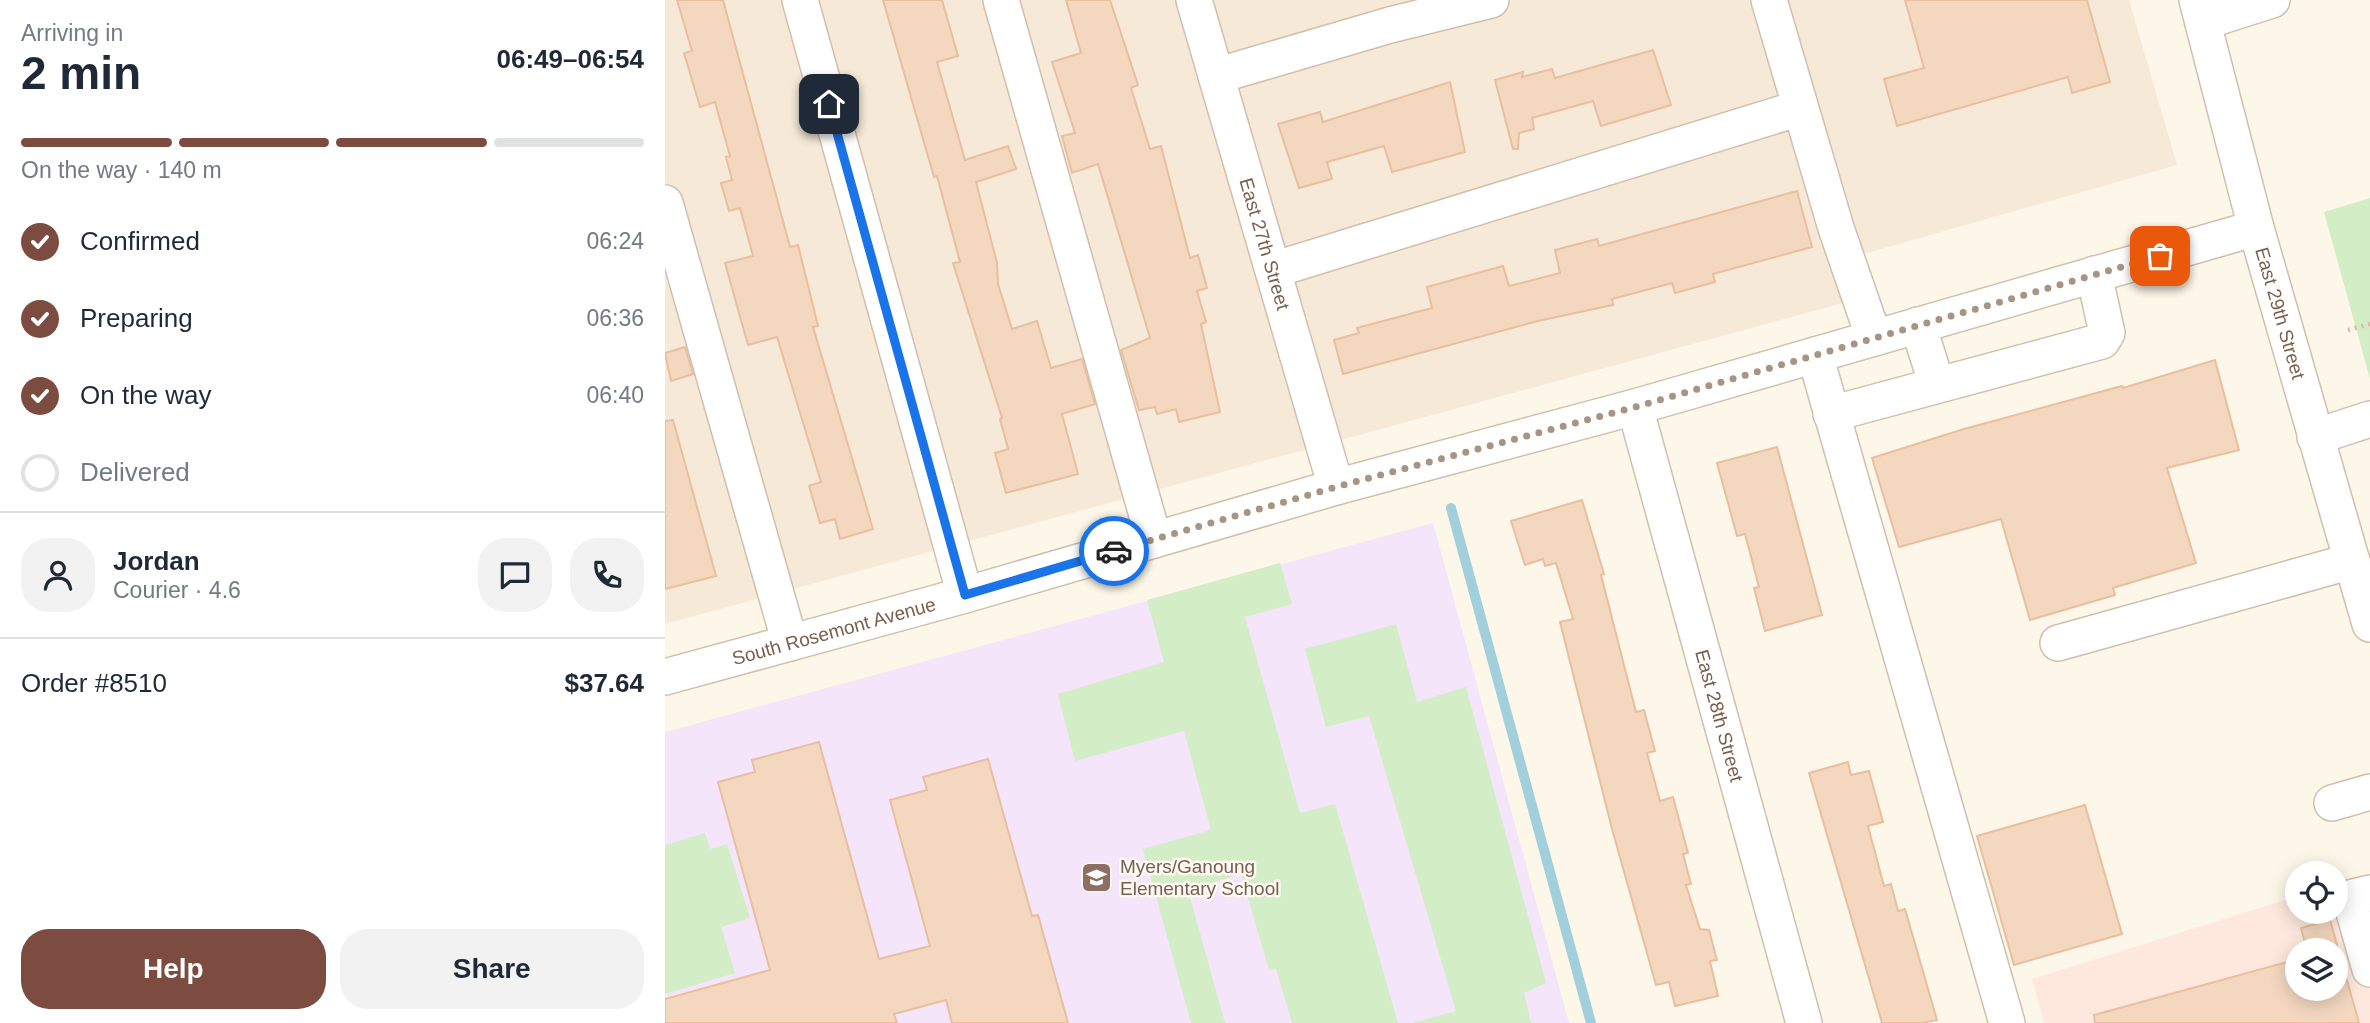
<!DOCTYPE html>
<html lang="en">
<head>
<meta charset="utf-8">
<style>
	body { margin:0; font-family:Helvetica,sans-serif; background:#f2f2f3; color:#1f2937; height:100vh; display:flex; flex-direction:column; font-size:26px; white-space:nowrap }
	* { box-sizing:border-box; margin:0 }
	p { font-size:23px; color:#747a83 }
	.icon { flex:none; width:38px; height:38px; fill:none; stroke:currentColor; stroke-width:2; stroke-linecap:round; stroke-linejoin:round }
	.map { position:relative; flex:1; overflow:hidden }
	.side { display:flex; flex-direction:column; background:#fff; width:665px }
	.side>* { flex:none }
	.fabs { position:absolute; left:1620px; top:861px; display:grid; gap:14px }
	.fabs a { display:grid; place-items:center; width:63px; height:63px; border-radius:50%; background:#fff; box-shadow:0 4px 18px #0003; font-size:35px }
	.pin { position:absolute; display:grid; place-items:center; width:60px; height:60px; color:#fff; margin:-30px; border-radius:14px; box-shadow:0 4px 10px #0006 }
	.courier { position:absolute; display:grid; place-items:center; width:70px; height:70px; margin:-35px; border:5px solid #1a73e8; border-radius:50%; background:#fff; color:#222; box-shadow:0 2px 9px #0007 }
	.overview em { font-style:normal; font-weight:700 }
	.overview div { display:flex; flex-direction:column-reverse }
	.overview { display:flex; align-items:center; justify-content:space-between; height:119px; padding:0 21px }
	h1 { font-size:46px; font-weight:700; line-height:52px }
	.bar { display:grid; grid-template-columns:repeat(4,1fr); gap:10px 7px; align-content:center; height:84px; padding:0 21px }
	.bar i { height:9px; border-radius:5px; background:#e0e1e3 }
	.bar .on { background:#7b4c3f }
	.bar p { grid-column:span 4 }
	.line { display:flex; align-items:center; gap:18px; padding:0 21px; border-top:2px solid #e0e1e3 }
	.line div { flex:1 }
	.round { display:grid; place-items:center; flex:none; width:74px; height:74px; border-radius:28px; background:#f2f2f3 }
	ol { padding:0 21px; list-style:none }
	li { display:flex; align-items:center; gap:21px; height:77px }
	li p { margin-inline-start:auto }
	li .icon { padding:7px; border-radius:50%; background:#7b4c3f; color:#fff; stroke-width:4 }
	li:last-child { color:#747a83 }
	li i { width:38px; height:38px; border:4px solid #e0e1e3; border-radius:50% }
	.cta { display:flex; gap:14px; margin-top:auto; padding:14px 21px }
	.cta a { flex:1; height:80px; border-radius:28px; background:#7b4c3f; color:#fff; font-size:28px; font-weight:700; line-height:80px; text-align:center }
	.cta a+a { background:#f2f2f3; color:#1f2937 }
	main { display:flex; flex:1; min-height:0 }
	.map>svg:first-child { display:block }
</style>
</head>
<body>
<main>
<section class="side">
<div class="overview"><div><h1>2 min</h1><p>Arriving in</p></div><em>06:49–06:54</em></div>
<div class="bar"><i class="on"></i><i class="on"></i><i class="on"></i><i></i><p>On the way · 140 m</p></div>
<ol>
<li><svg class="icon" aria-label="check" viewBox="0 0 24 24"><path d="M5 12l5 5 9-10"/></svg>Confirmed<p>06:24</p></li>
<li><svg class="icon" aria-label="check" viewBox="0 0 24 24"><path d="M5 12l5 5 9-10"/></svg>Preparing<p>06:36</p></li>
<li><svg class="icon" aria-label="check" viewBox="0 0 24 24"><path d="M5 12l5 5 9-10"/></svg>On the way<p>06:40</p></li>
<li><i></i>Delivered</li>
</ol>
<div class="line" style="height:126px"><a class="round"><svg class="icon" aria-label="person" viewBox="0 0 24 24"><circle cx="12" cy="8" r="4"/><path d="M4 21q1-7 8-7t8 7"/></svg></a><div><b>Jordan</b><p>Courier · 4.6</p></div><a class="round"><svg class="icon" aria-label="chat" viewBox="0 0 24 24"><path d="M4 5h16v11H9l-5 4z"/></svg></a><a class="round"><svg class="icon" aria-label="phone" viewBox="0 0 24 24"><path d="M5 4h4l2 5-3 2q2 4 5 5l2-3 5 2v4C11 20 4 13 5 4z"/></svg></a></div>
<div class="line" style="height:91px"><div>Order #8510</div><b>$37.64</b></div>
<div class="cta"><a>Help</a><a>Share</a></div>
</section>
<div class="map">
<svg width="1705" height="1023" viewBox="0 0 1705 1023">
	<rect width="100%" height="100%" fill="#fdf7e9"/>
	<g fill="#f6e9d7">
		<path d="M0 0H1091L1178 303 0 624Z"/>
		<path d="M1123 0H1464L1512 165 1195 255Z"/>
	</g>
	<path fill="#fee8dd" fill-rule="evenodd" d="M1681 881 1705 930V1023H1379L1367 979 1633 896V912H1671V884ZM1633 950H1671V989H1633Z"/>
	<path fill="#f4e5fa" d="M768 523 904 1023H0V732Z"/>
	<g fill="#d3edc6">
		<path d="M1705 198V379L1659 212Z"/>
		<path d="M615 563 627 604 580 617 635 813 670 804 733 1023H627L611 969 604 970 576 874 523 890 560 1023H526L478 849 546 830 519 731 410 761 393 694 499 662 482 600Z"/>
		<path d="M731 624 752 702 801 687 881 983 859 993 866 1023H747L791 1011 704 716 661 727 640 649Z"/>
		<path d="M40 833 45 849 62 844 85 918 56 927 70 973 0 994V845Z"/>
	</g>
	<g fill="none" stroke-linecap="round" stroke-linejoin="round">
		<path stroke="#a1cfdb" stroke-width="10" d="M786 508 926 1023"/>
	</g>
	<g fill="#f4d7bf" stroke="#e8bf9f" stroke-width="2">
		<path d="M12 0H58L125 247 133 245 153 326 148 327 208 529 175 539 170 519 155 523 144 486 156 482 112 337 83 345 60 263 88 256 75 208 64 211 56 183 67 180 61 157 65 156 50 102 35 107 19 53 27 51Z"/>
		<path d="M218 0H277L293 56 272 62 300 160 343 146 351 169 311 182 332 263 333 284 347 329 372 321 386 368 417 359 430 404 397 414 413 474 341 493 330 453 343 449 335 419 337 418 288 263 295 262 272 176 269 177Z"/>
		<path d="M401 0H445L473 85 466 88 485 149 496 146 525 258 533 255 542 288 532 291 541 322 536 324 555 412 514 422 511 409 492 414 490 407 474 410 456 350 485 338 433 164 407 173 397 136 410 133 387 62 416 53Z"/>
		<path d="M1240 0H1422L1445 82 1407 93 1403 77 1232 126 1219 79 1259 68Z"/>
		<path d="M988 50 1006 105 936 126 928 101 867 118 869 129 854 133 853 149H848L830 80 858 72 857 77 887 69 890 78Z"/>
		<path d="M785 82 800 152 727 172 719 146 662 162 667 179 634 188 613 124 655 112 658 122Z"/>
		<path d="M1132 191 1147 247 1048 274 1050 282 1010 293 1007 283 947 299 948 305 873 321 678 374 669 340 694 333 692 328 767 308 762 287 838 266 844 286 895 273 890 250 932 239 934 246Z"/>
		<path d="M20 347 28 374 6 381 0 353Z"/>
		<path d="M1550 360 1574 450 1502 468 1531 563 1448 588 1450 595 1365 620 1336 519 1234 547 1207 458 1299 429 1457 386 1458 388Z"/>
		<path d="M8 420 51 576 0 589V421Z"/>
		<path d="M1112 447 1157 615 1100 631 1089 588 1094 587 1080 534 1072 536 1052 463Z"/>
		<path d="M917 500 939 574 936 575 971 712 979 710 990 751 982 753 995 801 1008 797 1023 853 1018 854 1026 884 1021 885 1035 929 1044 930 1052 960 1045 961 1053 996 1010 1006 1004 982 991 985 947 829 895 622 908 619 891 563 880 566 878 559 860 565 846 521Z"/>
		<path d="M154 742 214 959 265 946 225 800 262 790 258 777 323 759 367 916 373 915 403 1023H287L281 1000 229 1014 232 1023H0V999L105 970 53 782 90 772 87 760Z"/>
		<path d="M1183 762 1186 775 1204 771 1218 822 1203 826 1219 886 1226 884 1233 911 1240 909 1272 1020 1257 1023H1217L1144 773Z"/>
		<path d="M1420 805 1457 934 1349 965 1312 836Z"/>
		<path d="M1665 920 1694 1023H1430L1429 1015 1633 959V989H1671V950H1642L1636 928Z"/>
	</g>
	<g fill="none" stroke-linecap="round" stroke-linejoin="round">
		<defs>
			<g id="minor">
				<path d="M135 0 300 595"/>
				<path d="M336 0 489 540"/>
				<path id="s1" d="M529 0 671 487"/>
				<path d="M1104 0 1171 228 1209 338"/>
				<path id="s2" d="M1532 0 1591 228 1705 624"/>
				<path d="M1538 22 1607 0"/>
				<path d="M551 76 725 25 826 0"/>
				<path d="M0 203 125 643"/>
				<path d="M608 270 1135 108"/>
				<path d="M1253 325 1272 385"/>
				<path d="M1150 355 1342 1023"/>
				<path id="s3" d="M970 407 1139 1023"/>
				<path d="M1166 414 1437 341 1442 333 1429 274"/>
				<path d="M1650 437 1705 419"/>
				<path d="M1393 643 1687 561"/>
				<path id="s4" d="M0 677 300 595 671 487 970 407 1591 228"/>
				<path d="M1667 803 1705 792"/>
				<path d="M1705 893 1685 898 1705 969"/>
			</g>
		</defs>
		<use href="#minor" stroke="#d1bfad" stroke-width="38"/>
		<path stroke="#dabba1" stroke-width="4.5" stroke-dasharray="2 5" stroke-linecap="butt" d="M1683 330 1705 324"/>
		<use href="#minor" stroke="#fff" stroke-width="35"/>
	</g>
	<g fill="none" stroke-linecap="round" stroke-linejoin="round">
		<path stroke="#a89482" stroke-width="7" stroke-dasharray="0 12.6" d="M449 551 671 487 970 407 1495 256"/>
		<path stroke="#1a73e8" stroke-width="9" d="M164 104 300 595 449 551"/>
	</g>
	<defs>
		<symbol id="school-square" viewBox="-11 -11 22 22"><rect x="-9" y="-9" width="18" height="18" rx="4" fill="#8d6e63" stroke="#fffaf1"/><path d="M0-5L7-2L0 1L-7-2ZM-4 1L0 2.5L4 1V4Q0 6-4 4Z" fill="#fff"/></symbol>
	</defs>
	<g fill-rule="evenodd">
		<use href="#school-square" x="414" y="860" width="35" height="35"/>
	</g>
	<g text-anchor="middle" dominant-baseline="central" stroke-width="5" stroke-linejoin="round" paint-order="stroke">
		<g font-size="19" fill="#7a5e4a" stroke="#fffaf1">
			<text stroke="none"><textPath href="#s1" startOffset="254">East 27th Street</textPath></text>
			<text stroke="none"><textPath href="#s2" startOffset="324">East 29th Street</textPath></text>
			<text stroke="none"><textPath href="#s4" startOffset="175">South Rosemont Avenue</textPath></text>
			<text stroke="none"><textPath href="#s3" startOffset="320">East 28th Street</textPath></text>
		</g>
		<g font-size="19" fill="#785e54" stroke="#fffaf1" text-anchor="start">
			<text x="455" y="866">Myers/Ganoung<tspan x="455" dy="22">Elementary School</tspan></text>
		</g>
	</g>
</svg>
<div class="fabs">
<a><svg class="icon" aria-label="locate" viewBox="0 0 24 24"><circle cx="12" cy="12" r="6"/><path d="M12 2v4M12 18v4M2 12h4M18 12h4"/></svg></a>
<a><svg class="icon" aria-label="layers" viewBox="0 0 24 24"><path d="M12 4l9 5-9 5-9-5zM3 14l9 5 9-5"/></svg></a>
</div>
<div class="pin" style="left:1495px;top:256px;background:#ea580c"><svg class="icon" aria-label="bag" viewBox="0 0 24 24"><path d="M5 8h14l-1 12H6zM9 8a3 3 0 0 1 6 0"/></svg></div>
<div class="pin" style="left:164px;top:104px;background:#1f2937"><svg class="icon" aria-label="home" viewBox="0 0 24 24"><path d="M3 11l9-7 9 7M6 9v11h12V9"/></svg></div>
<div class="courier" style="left:449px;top:551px"><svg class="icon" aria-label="car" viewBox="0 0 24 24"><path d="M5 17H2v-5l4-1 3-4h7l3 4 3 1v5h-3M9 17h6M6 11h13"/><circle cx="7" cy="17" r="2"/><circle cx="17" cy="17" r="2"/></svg></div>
</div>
</main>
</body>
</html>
